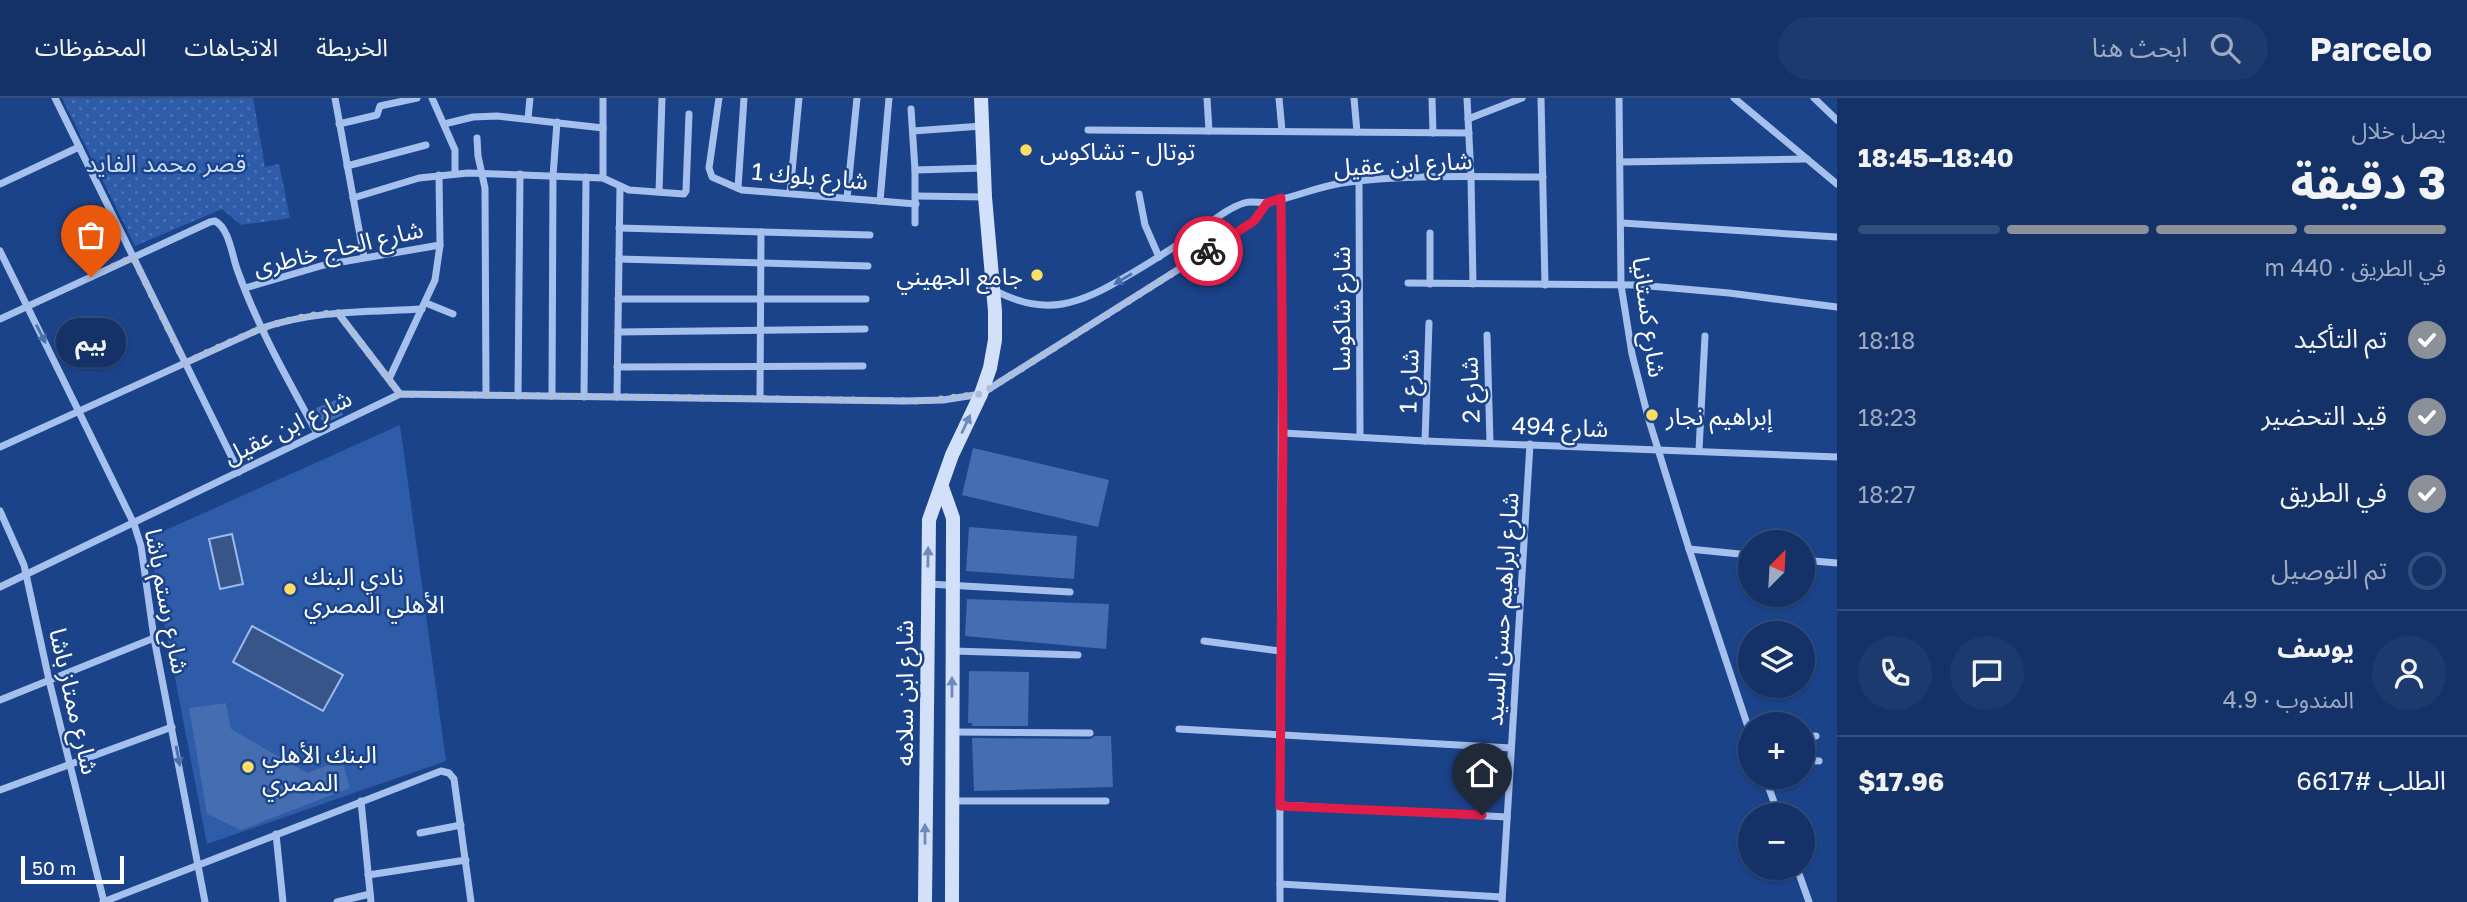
<!DOCTYPE html>
<html lang="ar">
<head>
<meta charset="utf-8">
<style>
	body { margin:0; font-family:"Golos Text","Noto Sans Arabic",sans-serif; background:#1d3a6e; color:#f1f3f6; direction:rtl; height:100vh; display:flex; flex-direction:column; font-size:26px; white-space:nowrap }
	* { box-sizing:border-box; margin:0 }
	p { font-size:23px; color:#9daac0 }
	.icon { flex:none; width:38px; height:38px; fill:none; stroke:currentColor; stroke-width:2; stroke-linecap:round; stroke-linejoin:round }
	.map { position:relative; flex:1; overflow:hidden; direction:ltr }
	.drawer { display:flex; flex-direction:column; background:#143268; width:630px }
	.drawer>* { flex:none }
	.needle { width:46px; rotate:24deg }
	.tools { position:absolute; left:1738px; top:432px; display:grid; gap:14px }
	.tools a { display:grid; place-items:center; width:77px; height:77px; border-radius:50%; background:#143268; box-shadow:0 2px 5px #0004,0 0 0 2px #334d7c; font-size:35px }
	.scale { position:absolute; left:21px; bottom:18px; width:103px; box-sizing:border-box; padding-left:7px; border:4px solid #fff; border-top:0; font-size:19px; line-height:24px; white-space:nowrap; color:#fff; -webkit-text-stroke:5px #1b438a; paint-order:stroke }
	.pin { position:absolute; display:grid; place-items:center; width:60px; height:60px; color:#fff; margin:-72px -30px; border-radius:50% 50% 50% 0; rotate:-45deg; box-shadow:0 0 7px #0007 }
	.pin .icon { rotate:45deg }
	.courier { position:absolute; display:grid; place-items:center; width:70px; height:70px; margin:-35px; border:5px solid #e11d48; border-radius:50%; background:#fff; color:#222; box-shadow:0 2px 9px #0007 }
	.bubble { position:absolute; height:49px; border-radius:24px; background:#143268; box-shadow:0 2px 5px #0004,0 0 0 2px #334d7c; font-size:23px; font-weight:700; line-height:49px; text-align:center; direction:rtl }
	.head em { font-style:normal; font-weight:700 }
	.head div { display:flex; flex-direction:column-reverse }
	.head { display:flex; align-items:center; justify-content:space-between; height:119px; padding:0 21px }
	h1 { font-size:46px; font-weight:700; line-height:52px }
	.bar { display:grid; grid-template-columns:repeat(4,1fr); gap:10px 7px; align-content:center; height:84px; padding:0 21px }
	.bar i { height:9px; border-radius:5px; background:#334d7c }
	.bar .active { background:#8c9099 }
	.bar p { grid-column:span 4 }
	.line { display:flex; align-items:center; gap:18px; padding:0 21px; border-top:2px solid #334d7c }
	.line div { flex:1 }
	.round { display:grid; place-items:center; flex:none; width:74px; height:74px; border-radius:37px; background:#1d3a6e }
	ol { padding:0 21px; list-style:none }
	li { display:flex; align-items:center; gap:21px; height:77px }
	li p { margin-inline-start:auto }
	li .icon { padding:7px; border-radius:50%; background:#8c9099; color:#fff; stroke-width:4 }
	li:last-child { color:#9daac0 }
	li i { width:38px; height:38px; border:4px solid #334d7c; border-radius:50% }
	header { display:flex; align-items:center; gap:42px; box-sizing:border-box; height:98px; padding:0 35px; background:#143268; border-bottom:2px solid #334d7c }
	header strong { font-size:33px }
	nav { display:flex; gap:38px; margin-inline-start:auto; font-size:24px }
	.search { width:490px; height:63px; background:#1d3a6e; display:flex; align-items:center; gap:18px; box-sizing:border-box; padding:0 24px; border-radius:38px; color:#9daac0; font-size:26px }
	main { display:flex; flex:1; min-height:0 }
	.map>svg:first-child { display:block }
</style>
</head>
<body>
<header>
<strong>Parcelo</strong>
<div class="search"><svg class="icon" aria-label="search" viewBox="0 0 24 24"><circle cx="10" cy="10" r="6"/><path d="M15 15l6 6"/></svg>ابحث هنا</div>
<nav><a>الخريطة</a><a>الاتجاهات</a><a>المحفوظات</a></nav>
</header>
<main>
<section class="drawer">
<div class="head"><div><h1>3 دقيقة</h1><p>يصل خلال</p></div><em>18:40–18:45</em></div>
<div class="bar"><i class="active"></i><i class="active"></i><i class="active"></i><i></i><p>في الطريق · 440 m</p></div>
<ol>
<li><svg class="icon" aria-label="check" viewBox="0 0 24 24"><path d="M5 12l5 5 9-10"/></svg>تم التأكيد<p>18:18</p></li>
<li><svg class="icon" aria-label="check" viewBox="0 0 24 24"><path d="M5 12l5 5 9-10"/></svg>قيد التحضير<p>18:23</p></li>
<li><svg class="icon" aria-label="check" viewBox="0 0 24 24"><path d="M5 12l5 5 9-10"/></svg>في الطريق<p>18:27</p></li>
<li><i></i>تم التوصيل</li>
</ol>
<div class="line" style="height:126px"><a class="round"><svg class="icon" aria-label="person" viewBox="0 0 24 24"><circle cx="12" cy="8" r="4"/><path d="M4 21q1-7 8-7t8 7"/></svg></a><div><b>يوسف</b><p>المندوب · 4.9</p></div><a class="round"><svg class="icon" aria-label="chat" viewBox="0 0 24 24"><path d="M4 5h16v11H9l-5 4z"/></svg></a><a class="round"><svg class="icon" aria-label="phone" viewBox="0 0 24 24"><path d="M5 4h4l2 5-3 2q2 4 5 5l2-3 5 2v4C11 20 4 13 5 4z"/></svg></a></div>
<div class="line" style="height:91px"><div>الطلب #6617</div><b>$17.96</b></div>
</section>
<div class="map">
<svg width="1837" height="804" viewBox="0 0 1837 804">
	<defs>
		<pattern id="garden-dots" width="8" height="8" patternUnits="userSpaceOnUse" patternTransform="scale(1.75)"><rect width="8" height="8" fill="#2e5ca8"/><path d="M2 2h.1M6 6h.1" fill="none" stroke="#4d74b5" stroke-width="1.8" stroke-linecap="round"/></pattern>
	</defs>
	<rect width="100%" height="100%" fill="#1b438a"/>
	<path fill="#2e5ca8" d="M400 327 446 663 207 746 148 440Z"/>
	<path fill="url(#garden-dots)" d="M62 0H253L265 69 279 66 290 120 241 127 222 111 135 148Z"/>
	<g fill="#38558a" stroke="#99baef" stroke-width="2">
		<path d="M232 436 243 486 220 491 209 441Z"/>
		<path d="M252 528 343 577 323 613 233 564Z"/>
	</g>
	<g fill="#446db2">
		<path d="M336 302 343 317 323 326 316 310Z"/>
		<path d="M973 350 1109 382 1098 429 962 397Z"/>
		<path d="M969 429 1077 438 1074 481 966 473Z"/>
		<path d="M967 501 1109 506 1106 551 965 538Z"/>
		<path d="M969 573 1029 574 1028 628H972V625H968Z"/>
		<path d="M226 605 231 631 307 675 342 662 350 690 241 732 207 716 189 610Z"/>
		<path d="M1095 638H1111L1113 689 974 693 972 640 1090 641Z"/>
	</g>
	<g fill="none" stroke-linecap="round" stroke-linejoin="round">
		<g stroke="#a6c0ed" stroke-width="7">
			<path d="M55 0 239 374"/>
			<path d="M335 0 364 159"/>
			<path d="M432 0 455 52V75"/>
			<path d="M603 0V80"/>
			<path d="M719 0 709 70 712 79 742 92 916 106"/>
			<path d="M1207 0 1209 33"/>
			<path d="M1279 0 1282 33"/>
			<path d="M1354 0 1357 34"/>
			<path d="M1432 0 1433 35"/>
			<path d="M1467 0 1471 79 1473 186"/>
			<path d="M1541 0 1545 187"/>
			<path d="M1619 0 1621 187 1632 256 1648 319 1689 451 1750 635"/>
			<path d="M1734 0 1837 86"/>
			<path d="M1814 0 1837 22"/>
			<path d="M911 11 915 72V125"/>
			<path d="M528 21 530 0"/>
			<path d="M1468 21 1522 0"/>
			<path d="M339 26 377 17 380 8 417 0"/>
			<path d="M444 26 473 19 497 18 603 30"/>
			<path d="M1088 32 1469 35"/>
			<path d="M913 33 982 28"/>
			<path d="M477 40 478 58 485 90 486 297"/>
			<path d="M1620 64 1807 61"/>
			<path d="M347 68 426 47"/>
			<path d="M915 72 984 70"/>
			<path d="M1359 83 1360 339"/>
			<path d="M0 86 79 49"/>
			<path d="M738 90 744 0"/>
			<path d="M659 94 662 0"/>
			<path d="M790 95 799 0"/>
			<path d="M1139 96 1145 127 1159 159"/>
			<path d="M916 98 985 99"/>
			<path d="M353 100 419 80 468 75 603 80 629 92 684 96 686 93 689 16"/>
			<path d="M847 100 857 0"/>
			<path d="M880 103 889 0"/>
			<path d="M1622 125 1837 139"/>
			<path d="M619 130 870 137"/>
			<path d="M1430 135V186"/>
			<path d="M0 153 134 426 141 448 154 540 205 804"/>
			<path d="M619 161 868 168"/>
			<path d="M1408 185 1638 187 1729 195 1837 209"/>
			<path d="M245 190 324 167 440 147"/>
			<path d="M994 192C1046 220 1080 206 1127 178 1152 164 1175 148 1199 133 1213 123 1228 110 1244 105 1253 102 1262 106 1270 104 1295 99 1317 89 1342 85 1405 76 1479 79 1543 79"/>
			<path d="M618 201H866"/>
			<path d="M426 205 453 216"/>
			<path d="M338 215 400 296"/>
			<path d="M0 221 210 124 215 123C229 130 232 157 237 171 257 228 288 282 317 335"/>
			<path d="M618 234 865 231"/>
			<path d="M1487 237 1490 345"/>
			<path d="M617 269 863 268"/>
			<path d="M389 281 435 182 440 147 439 77"/>
			<path d="M518 298 520 76"/>
			<path d="M552 298 553 78 557 24"/>
			<path d="M584 299 586 79"/>
			<path d="M617 299 620 89"/>
			<path d="M760 300 761 134"/>
			<path d="M1283 335 1425 343 1837 359"/>
			<path d="M1425 343 1429 225"/>
			<path d="M0 349 262 230C315 212 368 214 422 211"/>
			<path d="M1699 352 1705 238"/>
			<path d="M0 413 24 467 49 582 104 804"/>
			<path d="M1689 451 1750 457"/>
			<path d="M1802 462 1837 465"/>
			<path d="M928 486 1070 494"/>
			<path d="M0 489 400 296 905 303 943 302 981 296 1244 130 1254 123 1267 105"/>
			<path d="M1204 543 1280 553"/>
			<path d="M953 553 1078 557"/>
			<path d="M0 602 154 540"/>
			<path d="M1179 631 1511 650"/>
			<path d="M953 634 1090 635"/>
			<path d="M1802 639 1816 638"/>
			<path d="M1802 662 1819 663"/>
			<path d="M1765 679 1779 718"/>
			<path d="M0 692 172 629"/>
			<path d="M361 703 371 804"/>
			<path d="M953 703H1106"/>
			<path d="M1280 707 1507 719"/>
			<path d="M420 735 461 727"/>
			<path d="M276 736 283 804"/>
			<path d="M1797 770 1809 804"/>
			<path d="M368 777 466 762"/>
			<path d="M1280 786 1502 799"/>
			<path d="M103 804 441 673 449 675 454 681 471 804"/>
			<path d="M337 804 370 796"/>
			<path d="M1280 804C1279 569 1283 335 1281 100"/>
			<path d="M1502 804 1530 346"/>
		</g>
		<g stroke="#d2e0f9" stroke-width="14">
			<path d="M942 389 953 420V436L952 804"/>
			<path d="M925 804 929 422 952 357 981 296 990 270 995 242V213L985 99 981 0"/>
		</g>
	</g>
	<defs><path id="oneway-solid" d="M-6-.8H1V-3.2L6.5 0L1 3.2V.8H-6Z" transform="scale(1.75)"/></defs>
	<g fill="#4c6fad">
		<use href="#oneway-solid" transform="translate(1123 181) rotate(149)"/>
		<use href="#oneway-solid" transform="translate(41 236) rotate(63)"/>
		<use href="#oneway-solid" transform="translate(178 658) rotate(79)"/>
	</g>
	<g fill="#6d8abc">
		<use href="#oneway-solid" transform="translate(966 326) rotate(-65)"/>
		<use href="#oneway-solid" transform="translate(928 459) rotate(-89)"/>
		<use href="#oneway-solid" transform="translate(952 589) rotate(-90)"/>
		<use href="#oneway-solid" transform="translate(925 736) rotate(-90)"/>
	</g>
	<g fill="none" stroke-linecap="round" stroke-linejoin="round">
		<path stroke="#afbdd6" stroke-width="7" stroke-dasharray="0 12.6" d="M91 179 133 159 185 265C234 242 283 216 338 215L400 296 924 303 981 296 1208 153"/>
		<path stroke="#e11d48" stroke-width="9" d="M1208 153 1254 123 1267 105 1281 100 1283 335 1280 708 1482 717"/>
	</g>
	<g fill="#fddd63" stroke="#1b438a" stroke-width="2.5">
		<circle cx="1026" cy="52" r="7"/>
		<circle cx="1037" cy="177" r="7"/>
		<circle cx="1652" cy="317" r="7"/>
		<circle cx="290" cy="491" r="7"/>
		<circle cx="248" cy="669" r="7"/>
	</g>
	<g text-anchor="middle" dominant-baseline="central" stroke-width="5" stroke-linejoin="round" paint-order="stroke">
		<g font-size="24" fill="#fff" stroke="#1b438a" text-anchor="start">
			<text x="1040" y="52">توتال - تشاكوس</text>
			<text x="1023" y="177" text-anchor="end">جامع الجهيني</text>
			<text x="1666" y="317">إبراهيم نجار</text>
			<text x="304" y="477">نادي البنك<tspan x="304" dy="28">الأهلي المصري</tspan></text>
			<text x="262" y="655">البنك الأهلي<tspan x="262" dy="28">المصري</tspan></text>
		</g>
		<g font-size="24" fill="#cbdcf9" stroke="#1b438a">
			<text x="166" y="64">قصر محمد الفايد</text>
		</g>
		<g font-size="24" fill="#fff" stroke="#1b438a">
			<text transform="translate(1403 65) rotate(-3)">شارع ابن عقيل</text>
			<text transform="translate(810 77) rotate(5)">شارع بلوك 1</text>
			<text transform="translate(338 149) rotate(-13)">شارع الحاج خاطرى</text>
			<text transform="translate(1340 211) rotate(-90)">شارع شاكوسا</text>
			<text transform="translate(1650 219) rotate(82)">شارع كستانيا</text>
			<text transform="translate(1408 283) rotate(-88)">شارع 1</text>
			<text transform="translate(1469 292) rotate(-92)">شارع 2</text>
			<text transform="translate(287 328) rotate(-26)">شارع ابن عقيل</text>
			<text transform="translate(1560 328) rotate(2)">شارع 494</text>
			<text transform="translate(168 503) rotate(79)">شارع رستم باشا</text>
			<text transform="translate(1501 511) rotate(-86)">شارع ابراهيم حسن السيد</text>
			<text transform="translate(903 595) rotate(-90)">شارع ابن سلامه</text>
			<text transform="translate(75 603) rotate(77)">شارع ممتاز باشا</text>
		</g>
	</g>
</svg>
<div class="tools">
<a><svg class="needle" viewBox="-14 -14 28 28"><path d="M0-13l5 13h-10z" fill="#e53935"/><path d="M0 13l5-13h-10z" fill="#9daac0"/></svg></a>
<a><svg class="icon" aria-label="layers" viewBox="0 0 24 24"><path d="M12 4l9 5-9 5-9-5zM3 14l9 5 9-5"/></svg></a>
<a>+</a>
<a>−</a>
</div>
<div class="scale">50 m</div>
<div class="pin" style="left:91px;top:179px;background:#ea580c"><svg class="icon" aria-label="bag" viewBox="0 0 24 24"><path d="M5 8h14l-1 12H6zM9 8a3 3 0 0 1 6 0"/></svg></div>
<div class="pin" style="left:1482px;top:717px;background:#1f2937"><svg class="icon" aria-label="home" viewBox="0 0 24 24"><path d="M3 11l9-7 9 7M6 9v11h12V9"/></svg></div>
<div class="courier" style="left:1208px;top:153px"><svg class="icon" aria-label="bike" viewBox="0 0 24 24"><circle cx="6" cy="16" r="4"/><circle cx="18" cy="16" r="4"/><path d="M6 16l4-8h5l3 8M10 8l3 8H6M13 5h3"/></svg></div>
<div class="bubble" style="left:56px;top:220px;width:70px">بيم</div>
</div>
</main>
</body>
</html>
